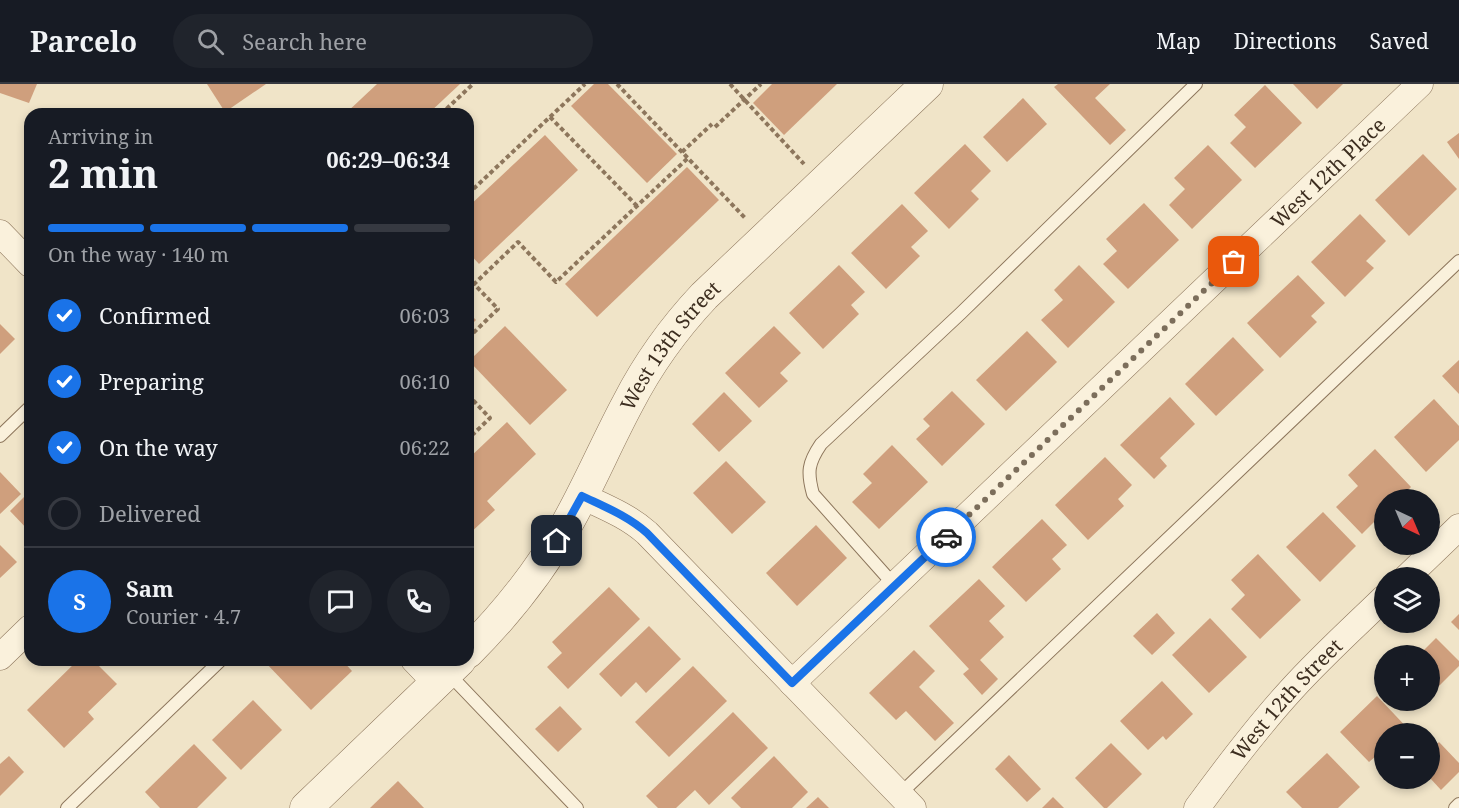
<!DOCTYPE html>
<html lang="en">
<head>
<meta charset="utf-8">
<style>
	body { margin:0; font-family:"Noto Serif",serif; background:#20242c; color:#f1f3f6; height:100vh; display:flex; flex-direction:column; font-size:22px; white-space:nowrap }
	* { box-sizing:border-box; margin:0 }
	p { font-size:20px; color:#9ea1a6 }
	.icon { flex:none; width:33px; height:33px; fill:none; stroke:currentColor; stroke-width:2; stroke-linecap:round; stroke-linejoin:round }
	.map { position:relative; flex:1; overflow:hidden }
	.drawer { position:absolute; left:24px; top:24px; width:450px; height:558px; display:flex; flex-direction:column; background:#171b24; border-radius:18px; box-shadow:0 3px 9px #0003 }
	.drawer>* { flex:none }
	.needle { width:39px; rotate:136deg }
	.controls { position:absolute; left:1374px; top:405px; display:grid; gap:12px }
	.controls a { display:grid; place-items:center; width:66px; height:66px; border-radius:50%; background:#171b24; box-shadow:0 3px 9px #0003; font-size:30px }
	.pin { position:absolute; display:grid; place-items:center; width:51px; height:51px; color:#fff; margin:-26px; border-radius:12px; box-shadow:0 3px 9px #0006 }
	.courier { position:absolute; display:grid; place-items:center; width:60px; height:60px; margin:-30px; border:4px solid #1a73e8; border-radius:50%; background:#fff; color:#222; box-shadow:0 2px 8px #0007 }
	.summary em { font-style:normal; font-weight:700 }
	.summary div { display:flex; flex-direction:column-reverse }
	.summary { display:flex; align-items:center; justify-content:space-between; height:102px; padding:0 24px }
	h1 { font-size:39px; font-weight:700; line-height:45px }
	.bar { display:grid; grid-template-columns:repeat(4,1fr); gap:9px 6px; align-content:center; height:72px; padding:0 24px }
	.bar i { height:8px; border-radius:4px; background:#363941 }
	.bar .selected { background:#1a73e8 }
	.bar p { grid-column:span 4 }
	.line { display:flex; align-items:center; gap:15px; padding:0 24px; border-top:2px solid #363941 }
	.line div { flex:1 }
	.round { display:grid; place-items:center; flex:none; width:63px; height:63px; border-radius:32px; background:#20242c }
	ol { padding:0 24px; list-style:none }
	li { display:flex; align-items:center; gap:18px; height:66px }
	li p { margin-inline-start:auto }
	li .icon { padding:6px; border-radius:50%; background:#1a73e8; color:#fff; stroke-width:4 }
	li:last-child { color:#9ea1a6 }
	li i { width:33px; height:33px; border:3px solid #363941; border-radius:50% }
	header { display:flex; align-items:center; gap:36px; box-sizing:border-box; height:84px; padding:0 30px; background:#171b24; border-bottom:2px solid #363941 }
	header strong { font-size:28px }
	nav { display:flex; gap:33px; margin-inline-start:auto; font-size:21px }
	.search { width:420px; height:54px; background:#20242c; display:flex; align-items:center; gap:15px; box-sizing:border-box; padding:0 21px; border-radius:33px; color:#9ea1a6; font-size:22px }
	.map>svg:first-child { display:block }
</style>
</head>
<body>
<header>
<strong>Parcelo</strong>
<div class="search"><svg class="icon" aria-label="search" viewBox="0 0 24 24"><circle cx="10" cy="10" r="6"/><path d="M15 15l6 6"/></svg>Search here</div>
<nav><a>Map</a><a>Directions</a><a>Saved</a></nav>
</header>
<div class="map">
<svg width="1459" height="724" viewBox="0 0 1459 724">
	<rect width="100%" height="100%" fill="#f0e4c8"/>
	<g fill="#cf9f7d">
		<path d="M0 0H37L29 19 0 9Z"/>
		<path d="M207 0H266L225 28Z"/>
		<path d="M377 0H460L428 30H345Z"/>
		<path d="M594 0H608L677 70 647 99 571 22Z"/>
		<path d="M772 0H837L784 51 753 19Z"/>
		<path d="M1058 0H1110L1095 14 1126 46 1110 61 1054 3Z"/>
		<path d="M1293 0H1343L1317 25Z"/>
		<path d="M1265 1 1302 39 1255 84 1230 59 1246 43 1234 31Z"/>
		<path d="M1023 14 1047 40 1007 78 983 53Z"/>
		<path d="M1459 49V75L1447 58Z"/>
		<path d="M545 51 578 86 479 180 468 168V123Z"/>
		<path d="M965 60 991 87 971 107 979 115 949 145 914 109Z"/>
		<path d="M1208 61 1242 96 1192 145 1169 121 1185 105 1174 94Z"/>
		<path d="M1423 70 1457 105 1409 152 1375 116Z"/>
		<path d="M687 83 719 116 597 233 565 200Z"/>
		<path d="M1144 119 1179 156 1128 205 1103 180 1117 167 1106 155Z"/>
		<path d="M902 120 928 147 911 163 920 172 886 205 851 169Z"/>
		<path d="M1360 130 1386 157 1366 177 1374 184 1345 213 1311 178Z"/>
		<path d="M839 181 865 208 851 221 859 230 823 265 789 229Z"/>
		<path d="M1079 181 1115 218 1068 264 1041 236 1063 216 1054 206Z"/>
		<path d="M1298 191 1325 219 1311 232 1317 238 1280 274 1247 239Z"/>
		<path d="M468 228 476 236 468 244Z"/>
		<path d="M0 240 15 255 0 270Z"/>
		<path d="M505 242 567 306 530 341 469 277Z"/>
		<path d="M774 242 801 269 780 289 788 297 759 324 725 289Z"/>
		<path d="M1027 247 1057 278 1006 327 976 296Z"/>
		<path d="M1233 253 1264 286 1216 332 1185 300Z"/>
		<path d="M1459 276V310L1442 292Z"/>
		<path d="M952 307 985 340 942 382 916 355 930 342 923 335Z"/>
		<path d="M724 308 752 337 719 368 692 340Z"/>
		<path d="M1170 313 1195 340 1160 374 1167 382 1154 395 1120 361Z"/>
		<path d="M1434 315 1459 342V356L1426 388 1394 353Z"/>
		<path d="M507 338 536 370 487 417 495 426 468 451V375Z"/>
		<path d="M892 361 928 398 879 445 852 418 872 399 863 390Z"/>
		<path d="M1375 365 1411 403 1398 416H1384V428L1362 450 1336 423 1358 402 1348 391Z"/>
		<path d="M1105 373 1132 401 1118 415 1124 422 1088 456 1055 421Z"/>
		<path d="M726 377 766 418 732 450 693 409Z"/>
		<path d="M0 388 21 410 0 430Z"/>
		<path d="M30 407V448L10 427Z"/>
		<path d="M1323 428 1356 462 1320 498 1286 463Z"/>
		<path d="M1042 435 1067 461 1052 475 1061 485 1026 518 992 483Z"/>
		<path d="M816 441 847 474 797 522 766 489Z"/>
		<path d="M0 461 17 478 0 494Z"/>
		<path d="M1258 470 1301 516 1260 555 1231 525 1245 511 1231 496Z"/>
		<path d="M979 495 1005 522 989 537 1004 553 980 576 998 595 982 611 963 590 969 585 929 542Z"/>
		<path d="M609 503 640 535 568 605 547 583 562 569 552 558Z"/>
		<path d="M1157 529 1175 549 1152 571 1133 552Z"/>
		<path d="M1459 530V546L1451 538Z"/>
		<path d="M1210 534 1247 573 1209 609 1172 571Z"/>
		<path d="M649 542 681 575 646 609 636 598 621 613 599 590Z"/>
		<path d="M1436 554 1459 577V582L1430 611V572H1418Z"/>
		<path d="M914 566 935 587 919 603 954 639 935 657 906 627 896 636 869 609Z"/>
		<path d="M78 576H93L117 600 88 628 94 635 64 664 27 626Z"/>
		<path d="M263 576H342L352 587 311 626Z"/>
		<path d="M693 582 727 617 669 673 635 638Z"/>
		<path d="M1162 597 1193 630 1166 656 1163 652 1148 666 1120 637Z"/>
		<path d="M1377 612 1413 650H1384V670L1382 667 1369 678 1340 648Z"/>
		<path d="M253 616 282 646 241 686 212 656Z"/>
		<path d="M560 622 582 645 558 668 535 645Z"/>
		<path d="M733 628 768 664 709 721 695 706 676 724H658L646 712Z"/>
		<path d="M1439 658 1459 679V688L1441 706 1430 694V667Z"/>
		<path d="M1111 659 1142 690 1107 724H1104L1075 694Z"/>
		<path d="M194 660 227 694 197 724H160L145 708Z"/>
		<path d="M1327 669 1360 703 1338 724H1302L1286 708Z"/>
		<path d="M1009 671 1041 705 1027 718 995 685Z"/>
		<path d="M9 672 24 688 0 712V680Z"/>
		<path d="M774 672 808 708 792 724H741L731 714Z"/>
		<path d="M398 697 424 724H370Z"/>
		<path d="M818 713 829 724H806Z"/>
		<path d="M1053 713 1064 724H1042Z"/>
	</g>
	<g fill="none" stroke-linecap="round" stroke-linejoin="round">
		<defs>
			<g id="service">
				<path d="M0 352 30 323"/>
				<path d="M895 502 813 410C807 388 808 379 821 360L961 229 1196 0"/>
				<path d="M448 589 577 724"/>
				<path d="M900 710 1459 177"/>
				<path d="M67 724 221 576"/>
				<path d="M1455 724 1459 720"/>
			</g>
			<g id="minor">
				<path d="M0 149 30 180"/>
				<path d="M582 412C605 423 628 432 647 449L913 724"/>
				<path d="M1406 494 1459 443"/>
				<path d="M0 573 30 544"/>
				<path d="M414 576 436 599"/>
				<path id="s1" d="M792 599 1420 0"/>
				<path id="s2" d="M1197 724C1227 683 1258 642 1292 605 1321 573 1353 544 1384 514"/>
			</g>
			<g id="tertiary">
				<path id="s3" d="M468 568C507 529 541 486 568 438 590 399 607 358 628 319 648 280 674 244 704 212L927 0"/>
				<path d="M306 724 460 576"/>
			</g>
		</defs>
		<use href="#service" stroke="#8d765c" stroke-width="14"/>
		<use href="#minor" stroke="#8d765c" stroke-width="27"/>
		<use href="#tertiary" stroke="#8d765c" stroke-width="33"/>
		<g stroke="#8d765c" stroke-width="4" stroke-dasharray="4.5 3" stroke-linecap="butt">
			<path d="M617 0 746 135"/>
			<path d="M730 0 804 80"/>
			<path d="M441 30 473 0"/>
			<path d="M550 33 637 122"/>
			<path d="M715 43 761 0"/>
			<path d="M682 68 712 40"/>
			<path d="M468 110 585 0"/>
			<path d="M468 200 471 203 518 158 556 198 688 74"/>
			<path d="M468 254 498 225 474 200"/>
			<path d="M468 311 490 334 468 355"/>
		</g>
		<use href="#service" stroke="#faf1dc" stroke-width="12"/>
		<use href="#minor" stroke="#faf1dc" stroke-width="26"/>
		<use href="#tertiary" stroke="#faf1dc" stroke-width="32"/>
	</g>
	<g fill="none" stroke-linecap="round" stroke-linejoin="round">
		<path stroke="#7c6e5b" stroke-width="6" stroke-dasharray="0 10.8" d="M946 453 1234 178"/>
		<path stroke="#1a73e8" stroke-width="8" d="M557 457 582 412C605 423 628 432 647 449L792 599 946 453"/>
	</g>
	<g text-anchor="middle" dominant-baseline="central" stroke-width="6" stroke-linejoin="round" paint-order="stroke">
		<g font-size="20" fill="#3d2e20" stroke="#f7eed8">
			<text stroke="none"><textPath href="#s1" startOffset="740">West 12th Place</textPath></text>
			<text stroke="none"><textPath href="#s3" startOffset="369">West 13th Street</textPath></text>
			<text stroke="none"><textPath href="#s2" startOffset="141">West 12th Street</textPath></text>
		</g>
	</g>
</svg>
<div class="controls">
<a><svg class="needle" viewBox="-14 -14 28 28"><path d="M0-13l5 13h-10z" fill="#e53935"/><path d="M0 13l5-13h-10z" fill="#9ea1a6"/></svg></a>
<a><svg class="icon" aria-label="layers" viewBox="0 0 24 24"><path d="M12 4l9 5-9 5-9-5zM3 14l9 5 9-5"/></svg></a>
<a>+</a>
<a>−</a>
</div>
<div class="pin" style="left:1234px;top:178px;background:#ea580c"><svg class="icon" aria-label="bag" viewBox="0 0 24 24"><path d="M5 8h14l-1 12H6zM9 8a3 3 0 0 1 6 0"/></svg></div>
<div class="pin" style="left:557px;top:457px;background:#1f2937"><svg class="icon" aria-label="home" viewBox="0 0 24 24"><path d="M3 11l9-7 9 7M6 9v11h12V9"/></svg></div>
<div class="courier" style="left:946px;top:453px"><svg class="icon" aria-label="car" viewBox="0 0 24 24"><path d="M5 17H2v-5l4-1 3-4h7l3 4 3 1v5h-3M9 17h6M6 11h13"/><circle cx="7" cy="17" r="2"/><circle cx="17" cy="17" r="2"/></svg></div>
<section class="drawer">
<div class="summary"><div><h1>2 min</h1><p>Arriving in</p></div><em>06:29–06:34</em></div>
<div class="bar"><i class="selected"></i><i class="selected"></i><i class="selected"></i><i></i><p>On the way · 140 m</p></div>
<ol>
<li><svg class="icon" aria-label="check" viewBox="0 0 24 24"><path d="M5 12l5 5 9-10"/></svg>Confirmed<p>06:03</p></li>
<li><svg class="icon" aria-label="check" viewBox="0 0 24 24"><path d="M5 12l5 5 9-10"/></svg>Preparing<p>06:10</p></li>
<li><svg class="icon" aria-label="check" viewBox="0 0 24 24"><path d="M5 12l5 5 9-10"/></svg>On the way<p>06:22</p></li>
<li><i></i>Delivered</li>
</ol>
<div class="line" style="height:108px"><b class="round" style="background:#1a73e8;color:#fff">S</b><div><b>Sam</b><p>Courier · 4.7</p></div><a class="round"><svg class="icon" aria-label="chat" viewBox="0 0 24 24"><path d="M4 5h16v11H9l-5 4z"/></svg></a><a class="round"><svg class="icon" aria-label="phone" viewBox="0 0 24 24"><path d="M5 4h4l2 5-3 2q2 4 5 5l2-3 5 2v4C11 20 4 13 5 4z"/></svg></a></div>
</section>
</div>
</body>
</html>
